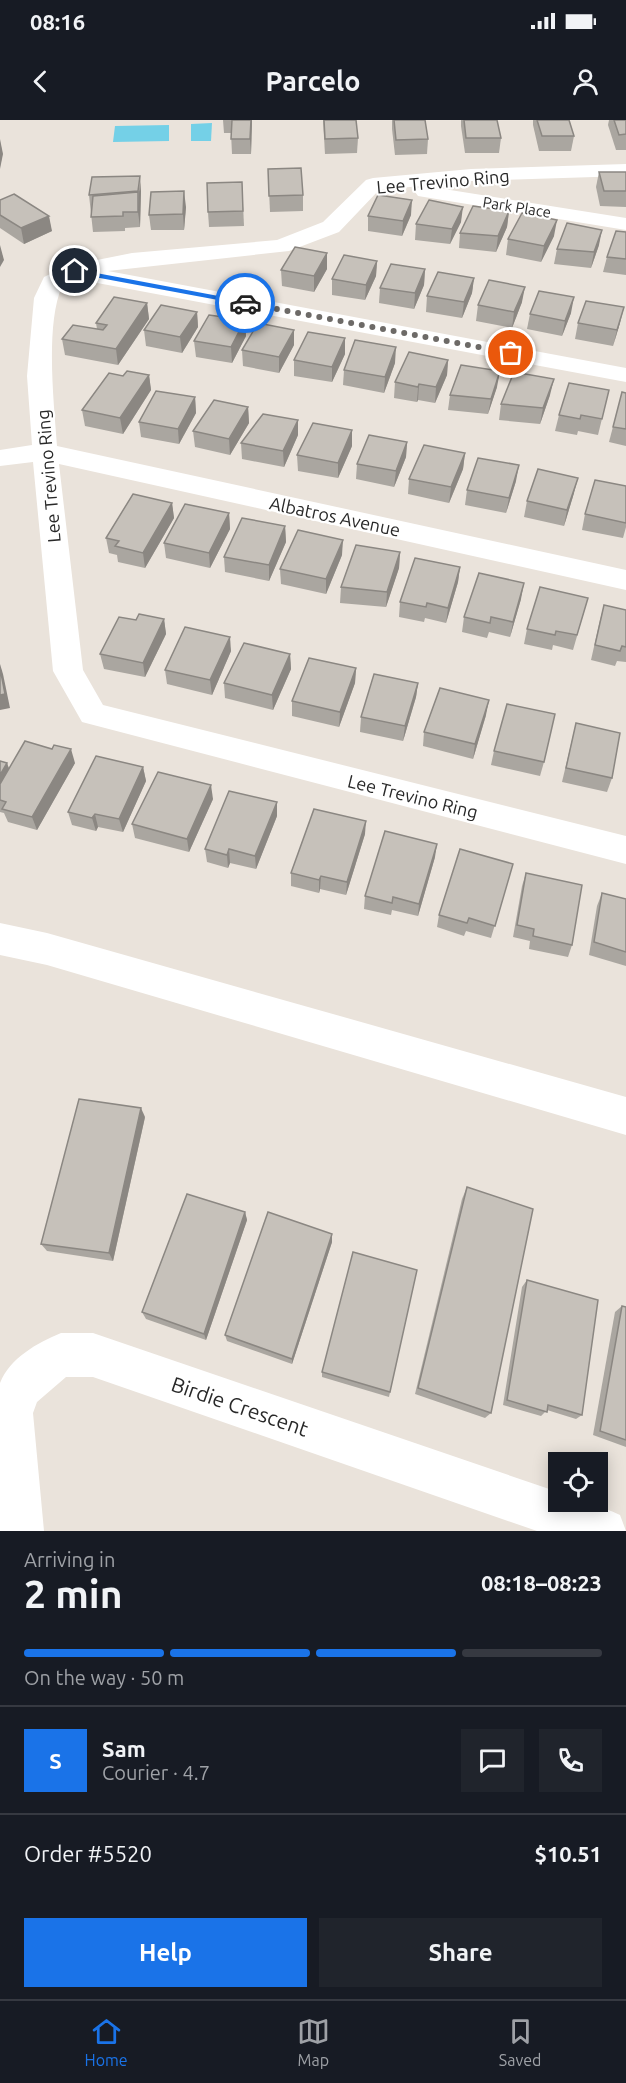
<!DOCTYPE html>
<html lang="en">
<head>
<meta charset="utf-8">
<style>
	body { margin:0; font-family:Ubuntu,sans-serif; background:#20242c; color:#f1f3f6; height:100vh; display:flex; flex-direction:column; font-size:22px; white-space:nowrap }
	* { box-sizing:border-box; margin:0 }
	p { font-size:20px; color:#9ea1a6 }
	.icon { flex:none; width:33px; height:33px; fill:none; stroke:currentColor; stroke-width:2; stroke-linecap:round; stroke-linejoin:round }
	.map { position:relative; height:1411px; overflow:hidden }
	.drawer { display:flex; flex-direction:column; background:#171b24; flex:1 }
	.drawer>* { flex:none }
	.controls { position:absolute; left:548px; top:1332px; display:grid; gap:12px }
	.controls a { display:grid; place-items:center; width:60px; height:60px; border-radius:0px; background:#171b24; box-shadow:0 3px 15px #0003; font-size:30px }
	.pin { position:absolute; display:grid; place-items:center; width:51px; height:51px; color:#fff; margin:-26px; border:3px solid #fff; border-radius:50%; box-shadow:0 2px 6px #0007 }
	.courier { position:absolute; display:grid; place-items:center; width:60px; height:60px; margin:-30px; border:4px solid #1a73e8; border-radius:50%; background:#fff; color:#222; box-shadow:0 2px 8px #0007 }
	.overview em { font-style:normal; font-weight:600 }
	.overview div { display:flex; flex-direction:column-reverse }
	.overview { display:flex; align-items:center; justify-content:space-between; height:102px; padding:0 24px }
	h1 { font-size:39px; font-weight:600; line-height:45px }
	.bar { display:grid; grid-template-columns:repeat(4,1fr); gap:9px 6px; align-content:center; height:72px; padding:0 24px }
	.bar i { height:8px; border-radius:4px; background:#363941 }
	.bar .current { background:#1a73e8 }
	.bar p { grid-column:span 4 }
	.line { display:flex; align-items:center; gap:15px; padding:0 24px; border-top:2px solid #363941 }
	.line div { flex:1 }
	.round { display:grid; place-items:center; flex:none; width:63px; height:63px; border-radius:0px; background:#20242c }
	.action { display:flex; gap:12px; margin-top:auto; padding:12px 24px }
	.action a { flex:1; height:69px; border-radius:0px; background:#1a73e8; color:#fff; font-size:24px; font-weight:600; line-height:69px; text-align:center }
	.action a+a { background:#20242c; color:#f1f3f6 }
	.status { display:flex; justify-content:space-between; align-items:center; height:42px; padding:0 30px; background:#171b24; direction:ltr }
	.status svg { height:16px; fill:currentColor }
	header { display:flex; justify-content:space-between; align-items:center; height:78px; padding:0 24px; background:#171b24; font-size:27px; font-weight:600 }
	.menu { display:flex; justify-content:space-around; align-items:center; height:84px; border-top:2px solid #363941; background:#171b24; font-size:16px; color:#9ea1a6 }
	.menu a { display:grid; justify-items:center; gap:3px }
	.menu .current { color:#1a73e8 }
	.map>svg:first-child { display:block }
</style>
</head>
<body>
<div class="status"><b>08:16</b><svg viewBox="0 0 49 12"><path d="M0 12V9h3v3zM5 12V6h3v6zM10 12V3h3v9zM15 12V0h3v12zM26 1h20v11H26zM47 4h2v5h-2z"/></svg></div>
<header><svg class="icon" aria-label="back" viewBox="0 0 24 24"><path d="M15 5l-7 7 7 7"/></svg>Parcelo<svg class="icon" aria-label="person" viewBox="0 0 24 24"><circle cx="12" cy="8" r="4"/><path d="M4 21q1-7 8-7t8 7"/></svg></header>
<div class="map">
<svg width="626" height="1411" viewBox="0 0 626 1411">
	<rect width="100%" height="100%" fill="#eae3db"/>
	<g fill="#74d0e7">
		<path d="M212 3 211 21H191V4Z"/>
		<path d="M169 5V21L113 22 115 6Z"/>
	</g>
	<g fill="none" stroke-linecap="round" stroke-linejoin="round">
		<g fill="#fff" fill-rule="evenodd">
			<path d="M626 44V56L471 61 379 70 339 112 289 131 108 151 626 248V262L92 162 82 156 62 166C45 206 54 283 57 326L626 450V470L59 344 83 550 103 585 626 716V744L82 602 53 551 33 342 0 346V330L32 325 27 256 34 178 44 157 67 146 132 133 277 120 323 102 366 60 373 58 471 49Z"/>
			<path d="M425 66 626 98V110L418 76 415 72 418 68Z"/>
			<path d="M0 803 47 813 626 977V1015L47 845 0 835Z"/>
			<path d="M61 1213H93L558 1372V1382C582 1382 599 1385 620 1395L626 1411H537L93 1257H66L37 1282 33 1293 44 1411H0V1263C10 1238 37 1223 61 1213Z"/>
		</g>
	</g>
	<g fill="#aaa6a0">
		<path d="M223 0H252L251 34H232L231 13H224Z"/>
		<path d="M323 0H356L358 18 357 33 325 34Z"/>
		<path d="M392 0H425L428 19 427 34 395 35 392 9Z"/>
		<path d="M461 0H497L501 18 499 33H465L461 6Z"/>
		<path d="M533 0H569L574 16 571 31H539L533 5Z"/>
		<path d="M609 0H626V30H616L608 5Z"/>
		<path d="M268 49 303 75V91L270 92Z"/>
		<path d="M599 52H626V87L600 86 596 67Z"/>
		<path d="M92 57 141 71 140 107 125 108V111L93 112 89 75Z"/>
		<path d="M242 62 244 106 209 107 208 92Z"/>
		<path d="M0 80 52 111 24 124 0 108Z"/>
		<path d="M186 87 184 110H151L149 95Z"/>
		<path d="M509 91 507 107 496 132 459 128 460 113Z"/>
		<path d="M411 95 402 116 368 111V96Z"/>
		<path d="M461 102 450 124 415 120 416 104Z"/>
		<path d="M626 112V155L603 152 607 137Z"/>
		<path d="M554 116 541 142 506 135 508 119Z"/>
		<path d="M599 125 591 148 554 144 557 129Z"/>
		<path d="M377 141 376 156 365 180 332 175V159Z"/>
		<path d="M327 149 314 172 282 166 281 150Z"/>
		<path d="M425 149 424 165 414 189 379 183 380 168Z"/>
		<path d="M474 158 472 173 462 198 426 192 427 176Z"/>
		<path d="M522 182 512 208 476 201 478 185Z"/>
		<path d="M147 183 149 199 118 245 65 235 62 219 97 209 96 203Z"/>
		<path d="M197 192 198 207 182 233 146 226 144 210Z"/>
		<path d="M571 193 562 216 527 209 530 194Z"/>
		<path d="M245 200 246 216 232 243 196 237 194 221Z"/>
		<path d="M578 203H620L613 226 575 219Z"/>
		<path d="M294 225 279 253 243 246 242 230Z"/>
		<path d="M345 234 332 262 294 256V240Z"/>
		<path d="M448 240 447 255 435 283 418 280 417 282 394 278 395 262Z"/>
		<path d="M395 243 384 273 343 265 344 250Z"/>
		<path d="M149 255 151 270 123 314 85 306 82 290 123 256Z"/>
		<path d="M497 267 488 294 448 290 450 275Z"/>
		<path d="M609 270 598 315 578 311 577 315 555 311 559 295Z"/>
		<path d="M622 272 626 273V326L609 322Z"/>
		<path d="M550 275 540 304 499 300 501 284Z"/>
		<path d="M195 277 196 293 179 324 141 317 139 302Z"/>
		<path d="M248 287 249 303 230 335 195 327 193 311Z"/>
		<path d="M298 315 284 347 242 339 241 323Z"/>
		<path d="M407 322 406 337 394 367 356 359 357 344Z"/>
		<path d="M352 326 338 358 298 351 297 335Z"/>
		<path d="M465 333 463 349 449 383 408 374 409 359Z"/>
		<path d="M516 361 506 393 465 385 467 370Z"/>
		<path d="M626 366V407L623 418 582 410 585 394Z"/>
		<path d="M574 373 564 406 524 397 527 381Z"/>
		<path d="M172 383 174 398 145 448 118 442 117 435 109 433 106 418Z"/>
		<path d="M229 393 230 409 210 448 166 438 164 423Z"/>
		<path d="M285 406 286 422 269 461 225 452 224 437Z"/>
		<path d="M400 432 399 448 386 487 340 483 341 467Z"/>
		<path d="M342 435 326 474 281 464 280 449Z"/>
		<path d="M460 447 458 462 446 503 425 498 424 502 399 497 400 482Z"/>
		<path d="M588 478 573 530 553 525 552 530 524 524 527 509Z"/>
		<path d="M521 479 510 517 489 512 487 518 462 512 464 497Z"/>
		<path d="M604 485 626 490V542L617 541 615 546 591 540 600 500Z"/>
		<path d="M164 499 166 514 145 557 104 549 100 534 136 500Z"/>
		<path d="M231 531 212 575 167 564 165 550Z"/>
		<path d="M290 534 291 549 273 590 225 578 224 563Z"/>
		<path d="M356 548 355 563 339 607 292 596V581Z"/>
		<path d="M418 563 416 577 403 621 360 612 361 597Z"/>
		<path d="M486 595 473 639 423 626 424 612Z"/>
		<path d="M576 603 612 658 607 672 562 662Z"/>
		<path d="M494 631 544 642 540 656 491 645Z"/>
		<path d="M0 641 7 643 9 649 75 643 37 710 8 702 4 693 0 692Z"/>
		<path d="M143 647 146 661 123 712 98 707 96 711 72 705 68 692Z"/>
		<path d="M213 679 189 732 135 718 132 704Z"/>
		<path d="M277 696 256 749 230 743 228 748 207 742 205 729Z"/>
		<path d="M365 714 346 775 320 769 319 773 291 766V753Z"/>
		<path d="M435 737 418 796 392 790 391 795 364 789 365 776Z"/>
		<path d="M526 753 572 825 568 837 529 829 530 821 513 817 522 766Z"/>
		<path d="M509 757 491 818 466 811 464 816 437 807 439 795Z"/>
		<path d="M602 773 626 779V846L589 835 597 786Z"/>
		<path d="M145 997 113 1141 47 1131 41 1124Z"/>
		<path d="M467 1067 491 1293 485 1298 415 1274 462 1079Z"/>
		<path d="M245 1092 247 1100 206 1220 146 1199 142 1192Z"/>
		<path d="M332 1114V1122L292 1244 227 1221 225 1215Z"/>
		<path d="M527 1160 582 1295 576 1299 547 1290 541 1296 503 1285 522 1167Z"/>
		<path d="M622 1186 626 1187V1327L593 1315 615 1192Z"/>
		<path d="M322 1252 390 1272 389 1277 322 1257Z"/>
	</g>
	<g fill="#8b8782">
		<path d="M251 0H252L251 34 250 19Z"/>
		<path d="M0 19 3 34 0 49Z"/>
		<path d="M140 56 141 71 140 107 138 92Z"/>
		<path d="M184 71 186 87 184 110 183 94Z"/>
		<path d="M412 80 411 95 402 116 403 101Z"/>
		<path d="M463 87 461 102 450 124 452 109Z"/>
		<path d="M509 91 507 107 496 132 498 116Z"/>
		<path d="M49 96 52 111 24 124 21 108Z"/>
		<path d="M557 100 554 116 541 142 544 126Z"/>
		<path d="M602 110 599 125 591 148 594 132Z"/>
		<path d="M0 125 4 140 0 147Z"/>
		<path d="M327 133V149L314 172V156Z"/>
		<path d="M377 141 376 156 365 180 366 165Z"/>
		<path d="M425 149 424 165 414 189 415 173Z"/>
		<path d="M474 158 472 173 462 198 464 182Z"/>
		<path d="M525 167 522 182 512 208 514 192Z"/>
		<path d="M574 177 571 193 562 216 565 201Z"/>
		<path d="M147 183 149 199 118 245 116 229Z"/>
		<path d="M624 187 620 203 613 226 617 210Z"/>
		<path d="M197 192 198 207 182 233 180 217Z"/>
		<path d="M245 200 246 216 232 243 231 227Z"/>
		<path d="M294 210V225L279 253V237Z"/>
		<path d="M345 218V234L332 262V247Z"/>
		<path d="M396 227 395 243 384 273 385 257Z"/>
		<path d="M448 240 447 255 435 283 436 267Z"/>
		<path d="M500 251 497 267 488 294 491 279Z"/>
		<path d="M149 255 151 270 123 314 120 298Z"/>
		<path d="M554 259 550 275 540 304 543 288Z"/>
		<path d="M419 264 418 280 417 282 418 267Z"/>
		<path d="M195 277 196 293 179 324 178 309Z"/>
		<path d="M248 287 249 303 230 335 229 319Z"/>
		<path d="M298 300V315L284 347 283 331Z"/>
		<path d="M352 310V326L338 358V343Z"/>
		<path d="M407 322 406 337 394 367 396 351Z"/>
		<path d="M465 333 463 349 449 383 451 367Z"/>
		<path d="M519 345 516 361 506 393 509 378Z"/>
		<path d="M578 358 574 373 564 406 567 390Z"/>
		<path d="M172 383 174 398 145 448 143 433Z"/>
		<path d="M229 393 230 409 210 448 209 433Z"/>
		<path d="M285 406 286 422 269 461V445Z"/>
		<path d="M343 420 342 435 326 474V459Z"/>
		<path d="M400 432 399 448 386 487 387 472Z"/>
		<path d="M460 447 458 462 446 503 448 488Z"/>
		<path d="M524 463 521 479 510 517 513 502Z"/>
		<path d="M164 499 166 514 145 557 143 543Z"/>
		<path d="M230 517 231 531 212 575 210 560Z"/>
		<path d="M290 534 291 549 273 590 272 575Z"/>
		<path d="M0 544 3 554 10 588 0 590Z"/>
		<path d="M356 548 355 563 339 607 340 592Z"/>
		<path d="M418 563 416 577 403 621 405 606Z"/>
		<path d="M489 580 486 595 473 639 475 624Z"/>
		<path d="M71 629 75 643 37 710 32 697Z"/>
		<path d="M7 643 12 657 0 678V655Z"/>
		<path d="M143 647 146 661 123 712 119 699Z"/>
		<path d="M211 665 213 679 189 732 187 719Z"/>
		<path d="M277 682V696L256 749 255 736Z"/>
		<path d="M95 694 98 707 96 711 92 698Z"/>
		<path d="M366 701 365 714 346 775 347 762Z"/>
		<path d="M437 724 435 737 418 796 419 784Z"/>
		<path d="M229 729 230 743 228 748 227 735Z"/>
		<path d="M321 756 320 769 319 773V760Z"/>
		<path d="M141 988 145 997 113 1141 109 1133Z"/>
		<path d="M245 1092 247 1100 206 1220 204 1214Z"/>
		<path d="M332 1114V1122L292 1244V1239Z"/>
	</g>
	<g fill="#c6c1ba" stroke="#8b8782" stroke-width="1.5">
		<path d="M232 0H251L250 19H231Z"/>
		<path d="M324 0H356L358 18 325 19Z"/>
		<path d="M394 0H425L428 19 396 20Z"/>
		<path d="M464 0H497L501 18H466Z"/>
		<path d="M537 0H569L574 16H542Z"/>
		<path d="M614 0H626V14L619 15Z"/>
		<path d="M301 48 303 75 269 76 268 49Z"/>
		<path d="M599 52H626V71H604Z"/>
		<path d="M140 56 138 71 89 75 92 57Z"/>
		<path d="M242 62 243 91 208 92 207 63Z"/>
		<path d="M184 71 183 94 149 95 151 72Z"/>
		<path d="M138 72V92H123V96L91 97 93 76Z"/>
		<path d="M14 74 49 96 21 108 0 95V80Z"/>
		<path d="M378 75 412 80 403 101 368 96Z"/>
		<path d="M429 80 463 87 452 109 416 104Z"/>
		<path d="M473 86 509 91 498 116 460 113Z"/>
		<path d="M522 93 557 100 544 126 508 119Z"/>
		<path d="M567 103 602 110 594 132 557 129Z"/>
		<path d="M616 111 626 112V139L607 137Z"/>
		<path d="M295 127 327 133 314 156 281 150Z"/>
		<path d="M344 135 377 141 366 165 332 159Z"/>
		<path d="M391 144 425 149 415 173 380 168Z"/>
		<path d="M438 152 474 158 464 182 427 176Z"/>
		<path d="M489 160 525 167 514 192 478 185Z"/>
		<path d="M539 171 574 177 565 201 530 194Z"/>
		<path d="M114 177 147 183 116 229 62 219 73 205 103 210 107 205 96 203Z"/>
		<path d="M586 181 624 187 617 210 578 203Z"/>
		<path d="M161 185 197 192 180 217 144 210Z"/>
		<path d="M209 195 245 200 231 227 194 221Z"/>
		<path d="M258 203 294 210 279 237 242 230Z"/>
		<path d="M308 212 345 218 332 247 294 240Z"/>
		<path d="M355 220 396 227 385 257 344 250Z"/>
		<path d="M409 232 448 240 436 267 419 264 418 267 395 262Z"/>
		<path d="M461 245 500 251 491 279 450 275Z"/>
		<path d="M127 251 149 255 120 298 82 290 109 253 123 256Z"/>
		<path d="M514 252 554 259 543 288 501 284Z"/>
		<path d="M569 263 609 270 602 299 581 295 580 299 559 295Z"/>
		<path d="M156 271 195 277 178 309 139 302Z"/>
		<path d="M622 272 626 273V309L613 307Z"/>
		<path d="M214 280 248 287 229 319 193 311Z"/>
		<path d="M263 294 298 300 283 331 241 323Z"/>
		<path d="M313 303 352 310 338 343 297 335Z"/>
		<path d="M369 315 407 322 396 351 357 344Z"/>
		<path d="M424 325 465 333 451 367 409 359Z"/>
		<path d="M478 338 519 345 509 378 467 370Z"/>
		<path d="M538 349 578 358 567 390 527 381Z"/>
		<path d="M595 360 626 366V403L585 394Z"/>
		<path d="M133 374 172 383 143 433 115 426 119 421 106 418Z"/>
		<path d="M185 384 229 393 209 433 164 423Z"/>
		<path d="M242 398 285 406 269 445 224 437Z"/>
		<path d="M298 410 343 420 326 459 280 449Z"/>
		<path d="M356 425 400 432 387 472 341 467Z"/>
		<path d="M415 438 460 447 448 488 427 483 426 487 400 482Z"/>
		<path d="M479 453 524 463 513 502 491 497 490 503 464 497Z"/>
		<path d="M540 467 588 478 577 515 556 511 555 515 527 509Z"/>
		<path d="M604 485 626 490V527L622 526 620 531 595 525Z"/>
		<path d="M139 494 164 499 143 543 100 534 119 497 136 500Z"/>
		<path d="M185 507 230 517 210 560 165 550Z"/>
		<path d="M244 523 290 534 272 575 224 563Z"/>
		<path d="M309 538 356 548 340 592 292 581Z"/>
		<path d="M0 548 5 574 0 575Z"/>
		<path d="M374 554 418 563 405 606 361 597Z"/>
		<path d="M440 568 489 580 475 624 424 612Z"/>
		<path d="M507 584 555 594 544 642 494 631Z"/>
		<path d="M576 603 620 613 612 658 566 648Z"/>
		<path d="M25 621 52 629 54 625 71 629 32 697 2 689 6 682 0 680V664Z"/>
		<path d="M96 636 143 647 119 699 95 694 92 698 68 692Z"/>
		<path d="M0 641 7 643 0 655Z"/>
		<path d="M158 652 211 665 187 719 132 704Z"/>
		<path d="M229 671 277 682 255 736 229 729 227 735 205 729Z"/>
		<path d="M314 689 366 701 347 762 321 756 319 760 291 753Z"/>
		<path d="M385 711 437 724 419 784 393 777 392 783 365 776Z"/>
		<path d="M460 729 513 744 495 806 469 798 467 803 439 795Z"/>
		<path d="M526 753 582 765 572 825 533 816 534 809 517 805Z"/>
		<path d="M602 773 626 779V832L594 822Z"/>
		<path d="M79 979 141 988 109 1133 41 1124Z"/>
		<path d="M467 1067 533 1089 491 1293 418 1268Z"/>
		<path d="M187 1074 245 1092 204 1214 142 1192Z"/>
		<path d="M268 1092 332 1114 292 1239 225 1215Z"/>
		<path d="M353 1132 417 1150 390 1272 322 1252Z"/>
		<path d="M527 1160 598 1180 582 1295 548 1285 547 1292 507 1280Z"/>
		<path d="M622 1186 626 1187V1320L600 1311Z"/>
	</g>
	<path fill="#1a73e8" d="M75 149 245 181 248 183 245 185 73 153Z"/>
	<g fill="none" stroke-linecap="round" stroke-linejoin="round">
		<path stroke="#6d6a67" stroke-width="6" stroke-dasharray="0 10.8" d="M245 183 511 233"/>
	</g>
	<g text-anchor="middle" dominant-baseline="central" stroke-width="4.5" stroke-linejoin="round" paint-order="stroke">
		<g font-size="15" fill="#292929" stroke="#fff">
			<text transform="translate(517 87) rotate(9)">Park Place</text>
		</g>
		<g font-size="18" fill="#292929" stroke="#fff">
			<text transform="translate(443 61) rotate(-5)">Lee Trevino Ring</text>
			<text transform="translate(48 356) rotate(-95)">Lee Trevino Ring</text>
			<text transform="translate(335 396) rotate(12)">Albatros Avenue</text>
			<text transform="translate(413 676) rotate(14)">Lee Trevino Ring</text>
		</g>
		<g font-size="21" fill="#292929" stroke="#fff">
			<text transform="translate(240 1286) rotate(19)">Birdie Crescent</text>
		</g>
	</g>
</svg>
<div class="controls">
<a><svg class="icon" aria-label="locate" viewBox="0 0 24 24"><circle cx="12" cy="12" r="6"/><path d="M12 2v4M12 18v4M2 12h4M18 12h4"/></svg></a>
</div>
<div class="pin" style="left:511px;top:233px;background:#ea580c"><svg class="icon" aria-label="bag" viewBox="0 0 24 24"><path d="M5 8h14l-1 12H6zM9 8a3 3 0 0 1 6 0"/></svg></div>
<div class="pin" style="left:75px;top:151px;background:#1f2937"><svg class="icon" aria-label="home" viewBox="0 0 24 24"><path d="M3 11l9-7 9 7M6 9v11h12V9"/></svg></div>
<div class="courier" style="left:245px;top:183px"><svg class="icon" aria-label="car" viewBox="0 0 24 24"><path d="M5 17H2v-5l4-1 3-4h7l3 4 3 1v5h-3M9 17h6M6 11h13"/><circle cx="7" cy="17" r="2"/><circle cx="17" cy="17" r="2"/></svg></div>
</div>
<section class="drawer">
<div class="overview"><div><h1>2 min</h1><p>Arriving in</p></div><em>08:18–08:23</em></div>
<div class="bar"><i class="current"></i><i class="current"></i><i class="current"></i><i></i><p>On the way · 50 m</p></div>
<div class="line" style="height:108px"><b class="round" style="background:#1a73e8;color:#fff">S</b><div><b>Sam</b><p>Courier · 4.7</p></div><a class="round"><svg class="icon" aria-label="chat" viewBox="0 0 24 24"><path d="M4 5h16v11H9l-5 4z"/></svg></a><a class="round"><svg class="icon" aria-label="phone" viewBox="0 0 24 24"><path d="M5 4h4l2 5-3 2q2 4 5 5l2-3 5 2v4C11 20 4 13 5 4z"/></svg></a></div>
<div class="line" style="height:78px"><div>Order #5520</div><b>$10.51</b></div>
<div class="action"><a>Help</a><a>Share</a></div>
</section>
<nav class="menu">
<a class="current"><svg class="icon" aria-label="home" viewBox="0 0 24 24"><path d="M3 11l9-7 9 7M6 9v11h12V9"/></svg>Home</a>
<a><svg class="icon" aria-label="map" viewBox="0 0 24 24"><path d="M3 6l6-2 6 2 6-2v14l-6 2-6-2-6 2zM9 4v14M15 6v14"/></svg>Map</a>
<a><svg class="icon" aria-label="saved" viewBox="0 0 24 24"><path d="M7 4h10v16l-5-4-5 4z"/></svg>Saved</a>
</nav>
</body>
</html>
